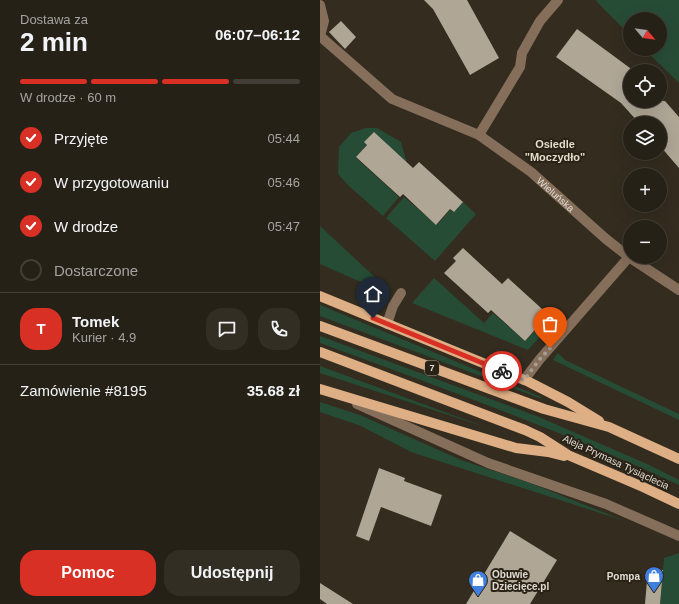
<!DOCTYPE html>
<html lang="pl">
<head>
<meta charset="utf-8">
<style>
	body { margin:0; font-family:Arial,sans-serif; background:#322e24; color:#f1f3f6; height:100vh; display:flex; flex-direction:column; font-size:15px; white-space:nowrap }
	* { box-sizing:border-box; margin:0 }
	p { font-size:13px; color:#a4a3a1 }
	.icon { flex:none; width:22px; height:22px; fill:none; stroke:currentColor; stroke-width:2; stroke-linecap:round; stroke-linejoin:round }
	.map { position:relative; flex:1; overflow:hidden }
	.sheet { display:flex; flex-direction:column; background:#262117; width:320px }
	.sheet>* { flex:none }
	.needle { width:26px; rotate:119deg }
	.tools { position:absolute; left:303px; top:12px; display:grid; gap:8px }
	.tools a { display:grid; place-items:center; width:44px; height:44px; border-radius:50%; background:#262117; box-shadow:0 4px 16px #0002,0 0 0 1px #423e36; font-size:20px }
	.pin { position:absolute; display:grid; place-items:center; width:34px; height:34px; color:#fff; margin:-41px -17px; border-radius:50% 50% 50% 0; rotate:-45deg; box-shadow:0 0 4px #0007 }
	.pin .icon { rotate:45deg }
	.courier { position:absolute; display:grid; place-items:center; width:40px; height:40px; margin:-20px; border:3px solid #d93025; border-radius:50%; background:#fff; color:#222; box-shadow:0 1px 5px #0007 }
	.head em { font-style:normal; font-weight:700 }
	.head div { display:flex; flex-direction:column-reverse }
	.head { display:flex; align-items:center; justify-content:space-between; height:68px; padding:0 20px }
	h1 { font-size:26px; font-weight:700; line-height:30px }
	.bar { display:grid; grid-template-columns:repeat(4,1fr); gap:6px 4px; align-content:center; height:48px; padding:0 20px }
	.bar i { height:5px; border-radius:3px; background:#423e36 }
	.bar .selected { background:#d93025 }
	.bar p { grid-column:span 4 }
	.line { display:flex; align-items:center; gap:10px; padding:0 20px; border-top:1px solid #423e36 }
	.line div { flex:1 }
	.round { display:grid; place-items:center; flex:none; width:42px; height:42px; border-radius:16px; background:#322e24 }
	ol { padding:0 20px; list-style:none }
	li { display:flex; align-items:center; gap:12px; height:44px }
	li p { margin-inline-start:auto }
	li .icon { padding:4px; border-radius:50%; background:#d93025; color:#fff; stroke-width:4 }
	li:last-child { color:#a4a3a1 }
	li i { width:22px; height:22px; border:2px solid #423e36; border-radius:50% }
	.action { display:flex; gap:8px; margin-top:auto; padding:8px 20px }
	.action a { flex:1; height:46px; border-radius:16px; background:#d93025; color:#fff; font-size:16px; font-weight:700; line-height:46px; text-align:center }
	.action a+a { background:#322e24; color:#f1f3f6 }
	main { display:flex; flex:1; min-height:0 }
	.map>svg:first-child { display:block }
</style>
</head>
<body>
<main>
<section class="sheet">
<div class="head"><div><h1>2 min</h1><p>Dostawa za</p></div><em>06:07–06:12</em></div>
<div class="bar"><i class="selected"></i><i class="selected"></i><i class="selected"></i><i></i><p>W drodze · 60 m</p></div>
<ol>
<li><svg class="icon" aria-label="check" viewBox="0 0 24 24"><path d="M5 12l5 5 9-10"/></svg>Przyjęte<p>05:44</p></li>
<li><svg class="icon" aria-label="check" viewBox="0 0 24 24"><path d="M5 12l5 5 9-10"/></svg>W przygotowaniu<p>05:46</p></li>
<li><svg class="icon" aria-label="check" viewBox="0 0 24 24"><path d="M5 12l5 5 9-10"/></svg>W drodze<p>05:47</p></li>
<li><i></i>Dostarczone</li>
</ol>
<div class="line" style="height:72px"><b class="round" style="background:#d93025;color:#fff">T</b><div><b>Tomek</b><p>Kurier · 4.9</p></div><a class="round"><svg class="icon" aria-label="chat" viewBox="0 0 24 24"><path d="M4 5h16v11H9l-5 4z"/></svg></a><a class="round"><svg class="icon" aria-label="phone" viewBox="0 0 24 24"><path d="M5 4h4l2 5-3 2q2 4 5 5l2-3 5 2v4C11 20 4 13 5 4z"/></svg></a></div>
<div class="line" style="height:52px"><div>Zamówienie #8195</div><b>35.68 zł</b></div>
<div class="action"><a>Pomoc</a><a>Udostępnij</a></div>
</section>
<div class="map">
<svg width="359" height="604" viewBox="0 0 359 604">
	<rect width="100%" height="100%" fill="#332c1f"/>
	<g fill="#274c36">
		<path d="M276 0H359V83L324 49H340V19H310V35L278 3Z"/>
		<path d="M46 128H57L81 142 87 163 53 133 45 142 47 144 36 158 79 197 63 216 29 186 18 174 19 147 31 133Z"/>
		<path d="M84 197 117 225 130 210 133 212 143 202 156 214 115 261 66 218Z"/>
		<path d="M0 226 59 281 69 286 66 293 0 264Z"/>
		<path d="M114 278 164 323 173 313 205 341 219 326 225 331 208 350 92 303Z"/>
		<path d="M0 305 221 397 222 399 0 316Z"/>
		<path d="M0 336 219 417 327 464 359 480V485C242 430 121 388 0 343Z"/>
		<path d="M238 353 245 360 359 414V420L233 360Z"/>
		<path d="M0 366 168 428 0 373Z"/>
		<path d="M0 402 40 415 141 460 210 483 305 521 91 452 41 426 0 412Z"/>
		<path d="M359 553V604H340L344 558Z"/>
	</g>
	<g fill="#afa696">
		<path d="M104 0H147L179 58 150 75 113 9Z"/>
		<path d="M21 21 36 37 25 49 9 32Z"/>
		<path d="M257 29 310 68V101H345L359 117V168L340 146V123H319L301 103 236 57Z"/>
		<path d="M54 132 93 168 99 162 143 202 134 212 130 209 116 225 83 194 80 197 36 157 47 145 44 142Z"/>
		<path d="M143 248 182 284 188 278 232 318 222 328 219 325 205 341 171 310 168 313 124 273 136 261 133 258Z"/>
		<path d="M59 468 85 478 84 481 122 495 111 526 61 507 49 541 36 536Z"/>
		<path d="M190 531 237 560 210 604H146Z"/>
		<path d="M328 569 343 570 340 604H325Z"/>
		<path d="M0 583 33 604H7L0 599Z"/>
	</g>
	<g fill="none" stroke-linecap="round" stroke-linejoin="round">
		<g stroke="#856e5a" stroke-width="10">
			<path d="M0 5 4 21 0 36"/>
			<path d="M0 36 72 99 159 135 200 67 202 53 220 21 238 0"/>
			<path id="s1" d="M159 135 211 172 286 239 309 257 359 290"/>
			<path d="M67 324 73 306 81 293"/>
			<path d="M204 380 220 359 309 257"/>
			<path d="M37 404 168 463 286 504 359 536"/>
		</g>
		<g stroke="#deae85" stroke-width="10">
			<path d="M0 296 209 382 248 402 279 421"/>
			<path d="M0 326 224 409 289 427 359 459"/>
			<path d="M0 352 205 430 220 437 248 455 323 487 359 504"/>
			<path d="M0 389 196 448 228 452 244 456"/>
		</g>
	</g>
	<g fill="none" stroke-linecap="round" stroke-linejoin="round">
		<path stroke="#a39e94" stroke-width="4" stroke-dasharray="0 7.2" d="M182 371 204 380 220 359 230 348"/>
		<path stroke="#d93025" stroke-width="5" d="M53 318 182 371"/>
	</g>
	<defs>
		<symbol id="shop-pin" viewBox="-11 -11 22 30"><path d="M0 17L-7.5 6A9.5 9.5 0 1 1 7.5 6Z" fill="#3f7fe0" stroke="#292215"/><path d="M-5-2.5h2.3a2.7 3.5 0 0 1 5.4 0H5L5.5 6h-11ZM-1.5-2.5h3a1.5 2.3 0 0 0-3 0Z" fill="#fff"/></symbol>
	</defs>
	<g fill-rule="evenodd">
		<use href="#shop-pin" x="323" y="565" width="22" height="30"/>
		<use href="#shop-pin" x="147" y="569" width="22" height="30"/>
	</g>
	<g text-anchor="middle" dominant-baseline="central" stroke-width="4" stroke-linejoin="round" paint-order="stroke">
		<rect fill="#292215" stroke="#a9a49a" stroke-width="1" x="105" y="361" width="14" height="14" rx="3"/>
		<g font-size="9" font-weight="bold" fill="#e0dbd3">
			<text x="112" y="368">7</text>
		</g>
		<g font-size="10" fill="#e0dbd3" stroke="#292215">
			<text stroke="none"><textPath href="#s1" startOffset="97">Wieluńska</textPath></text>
			<text transform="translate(296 462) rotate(25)">Aleja Prymasa Tysiąclecia</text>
		</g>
		<g font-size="10" font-weight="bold" fill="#e0dbd3" stroke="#292215" text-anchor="start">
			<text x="172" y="574">Obuwie<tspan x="172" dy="12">Dziecięce.pl</tspan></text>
			<text x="320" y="576" text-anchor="end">Pompa</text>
		</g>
		<g font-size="11" font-weight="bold" fill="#e4dbcb" stroke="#292215">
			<text x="235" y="144">Osiedle<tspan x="235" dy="13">"Moczydło"</tspan></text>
		</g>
	</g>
</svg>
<div class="tools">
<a><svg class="needle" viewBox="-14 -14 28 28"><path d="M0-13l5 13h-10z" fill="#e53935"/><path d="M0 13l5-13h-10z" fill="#a4a3a1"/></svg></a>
<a><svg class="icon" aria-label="locate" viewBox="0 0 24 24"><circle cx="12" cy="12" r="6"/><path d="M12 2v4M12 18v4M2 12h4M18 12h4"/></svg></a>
<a><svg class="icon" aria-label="layers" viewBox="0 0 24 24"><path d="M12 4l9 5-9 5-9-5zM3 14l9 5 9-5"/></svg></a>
<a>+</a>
<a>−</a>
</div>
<div class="pin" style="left:230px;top:348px;background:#ea580c"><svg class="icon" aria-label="bag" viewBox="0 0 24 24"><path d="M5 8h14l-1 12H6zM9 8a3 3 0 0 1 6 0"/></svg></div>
<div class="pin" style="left:53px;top:318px;background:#1f2937"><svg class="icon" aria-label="home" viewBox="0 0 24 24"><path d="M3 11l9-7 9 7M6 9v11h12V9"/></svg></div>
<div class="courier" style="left:182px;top:371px"><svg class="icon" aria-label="bike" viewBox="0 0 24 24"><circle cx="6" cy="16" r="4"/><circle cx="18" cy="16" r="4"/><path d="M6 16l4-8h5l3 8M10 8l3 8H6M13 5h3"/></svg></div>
</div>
</main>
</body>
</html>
